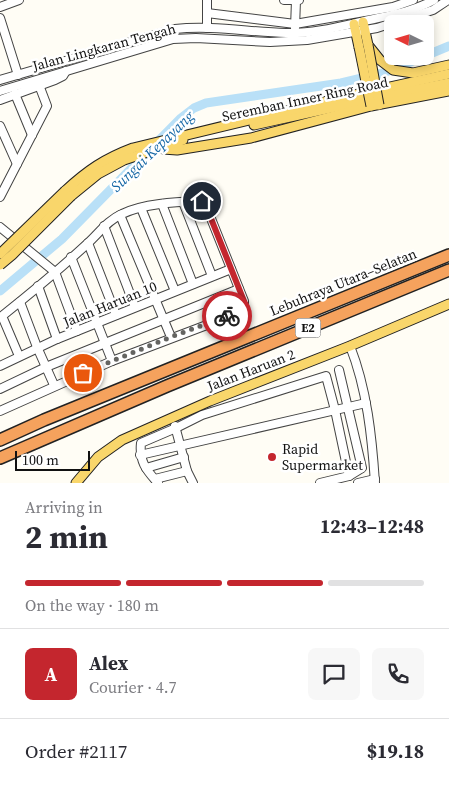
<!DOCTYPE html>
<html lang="en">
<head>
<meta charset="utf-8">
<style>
	body { margin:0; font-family:"Source Serif 4",serif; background:#f7f7f7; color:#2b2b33; height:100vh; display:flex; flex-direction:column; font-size:19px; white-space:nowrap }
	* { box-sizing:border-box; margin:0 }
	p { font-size:16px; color:#7c7c81 }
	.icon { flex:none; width:28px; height:28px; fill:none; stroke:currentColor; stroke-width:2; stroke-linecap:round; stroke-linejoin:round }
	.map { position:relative; height:483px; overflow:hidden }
	.sheet { display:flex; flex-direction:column; background:#fff; flex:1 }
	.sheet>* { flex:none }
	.needle { width:32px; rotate:275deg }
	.controls { position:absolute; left:384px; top:15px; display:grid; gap:10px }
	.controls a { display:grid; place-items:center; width:50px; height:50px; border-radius:8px; background:#fff; box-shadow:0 2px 12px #0003; font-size:25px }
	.scale { position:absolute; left:15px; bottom:12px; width:75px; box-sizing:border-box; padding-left:5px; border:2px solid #111; border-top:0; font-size:14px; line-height:18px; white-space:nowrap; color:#111; -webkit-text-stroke:4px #fff; paint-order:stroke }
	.pin { position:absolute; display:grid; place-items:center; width:42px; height:42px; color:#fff; margin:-21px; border:2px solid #fff; border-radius:50%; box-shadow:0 1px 5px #0007 }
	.courier { position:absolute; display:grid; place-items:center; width:50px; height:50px; margin:-25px; border:4px solid #c4262e; border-radius:50%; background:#fff; color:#222; box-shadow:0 1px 6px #0007 }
	.head em { font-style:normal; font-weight:700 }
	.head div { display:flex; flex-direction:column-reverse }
	.head { display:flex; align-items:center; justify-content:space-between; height:85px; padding:0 25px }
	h1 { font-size:32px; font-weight:700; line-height:38px }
	.bar { display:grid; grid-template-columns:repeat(4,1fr); gap:8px 5px; align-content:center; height:60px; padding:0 25px }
	.bar i { height:6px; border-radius:4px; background:#e1e1e2 }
	.bar .active { background:#c4262e }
	.bar p { grid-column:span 4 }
	.line { display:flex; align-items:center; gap:12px; padding:0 25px; border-top:1px solid #e1e1e2 }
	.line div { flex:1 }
	.round { display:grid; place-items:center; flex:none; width:52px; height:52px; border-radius:8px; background:#f7f7f7 }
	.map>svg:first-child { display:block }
</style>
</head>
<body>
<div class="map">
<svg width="449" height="483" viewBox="0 0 449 483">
	<rect width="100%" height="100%" fill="#fffdf5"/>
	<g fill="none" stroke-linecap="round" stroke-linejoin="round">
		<g stroke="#b9e0f7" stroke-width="9">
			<path d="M425 56 449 46"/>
			<path d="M0 291 62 239 181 118 194 108 206 103 341 83 383 73 425 56"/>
		</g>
		<defs>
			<g id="minor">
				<path d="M284 0H299"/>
				<path d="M0 7 19 0"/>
				<path d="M207 13 295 24 393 7 413 0"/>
				<path d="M0 18 18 75"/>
				<path d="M207 28V0"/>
				<path d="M295 28 296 0"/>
				<path d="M0 80 175 29C211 25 249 32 286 33 313 34 342 26 369 20 391 15 414 11 434 0"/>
				<path d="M0 91 173 39 196 38 270 42 307 40 377 28 433 10 448 0"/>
				<path d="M15 94 32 135"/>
				<path d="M0 100 55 80 63 76 66 71"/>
				<path d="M0 126 17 164"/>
				<path d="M0 197 47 106 39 85"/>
				<path d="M183 202 212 276"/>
				<path d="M162 204 193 284"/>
				<path d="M141 208 175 291"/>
				<path d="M120 215 171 337"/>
				<path d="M104 226 135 307"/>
				<path d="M0 227 55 272 77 331"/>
				<path d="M88 243 116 315"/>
				<path d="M71 257 112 361"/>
				<path d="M38 286 57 339"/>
				<path d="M20 302 37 347 54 385"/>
				<path d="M350 346C367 389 372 437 375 483"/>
				<path d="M0 366 57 339 231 269"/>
				<path d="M0 389 46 367 239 289"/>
				<path d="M0 411 112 361 241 312 244 307V301L206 206 202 201C178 202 144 203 122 214 108 220 99 233 87 244 60 269 31 293 2 316L19 356"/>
				<path d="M175 426 187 471 193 483"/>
				<path d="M140 455 366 403"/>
				<path d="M146 468 184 457"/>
				<path d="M155 479 187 471"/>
				<path d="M158 483C146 470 139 461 141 443L176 428 202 415 326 376 335 410 349 476"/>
				<path d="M320 483 349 476 362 468 339 370"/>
				<path d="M358 483 375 479"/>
			</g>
			<g id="major">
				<path d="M363 22 368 45 380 60 393 70 413 73 449 65"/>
				<path d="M354 24 359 47"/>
				<path d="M254 125 389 95 449 83"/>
				<path d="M163 149 177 150 251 138 371 106 449 91"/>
				<path d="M65 191C88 170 104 159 133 148L344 97 449 74"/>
				<path d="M71 196 98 174 124 160 183 140"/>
				<path d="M76 483 98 457 122 440 210 401 350 346 449 304"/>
			</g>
			<g id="highway">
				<path d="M0 440 44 420 449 255"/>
				<path d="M0 458 167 386 449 270"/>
			</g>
		</defs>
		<use href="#minor" stroke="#444" stroke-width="10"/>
		<use href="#major" stroke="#222" stroke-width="11"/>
		<use href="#highway" stroke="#222" stroke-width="14"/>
		<use href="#minor" stroke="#fff" stroke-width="8"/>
		<use href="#major" stroke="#f9d66b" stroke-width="9"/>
		<use href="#highway" stroke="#f5a25d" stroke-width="11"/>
		<defs>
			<g id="major-bridge">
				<path d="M368 45 379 105"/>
				<path d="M359 47 371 106"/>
				<path d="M0 254 65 191"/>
				<path d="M0 265 12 255 71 196"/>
			</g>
		</defs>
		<use href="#major-bridge" stroke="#222" stroke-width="11" stroke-linecap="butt"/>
		<use href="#major-bridge" stroke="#f9d66b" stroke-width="9"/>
	</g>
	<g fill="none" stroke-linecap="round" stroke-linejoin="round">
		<path stroke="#646461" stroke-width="5" stroke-dasharray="0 9" d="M83 373 171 337 227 316"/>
		<path stroke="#c4262e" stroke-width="6" d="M202 201 206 206 244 301V307L241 312 227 316"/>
	</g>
	<circle fill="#c4262e" stroke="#fff" stroke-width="2" cx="272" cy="457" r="5"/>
	<g text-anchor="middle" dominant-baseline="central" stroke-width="5" stroke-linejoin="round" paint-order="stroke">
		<rect fill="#fff" stroke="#585858" stroke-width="1" x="295.5" y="318.5" width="25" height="19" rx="4"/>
		<g font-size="12" font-weight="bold" fill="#111">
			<text x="308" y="328">E2</text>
		</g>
		<g font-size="14" fill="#111" stroke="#fff">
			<text transform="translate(104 47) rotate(-15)">Jalan Lingkaran Tengah</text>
			<text transform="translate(305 99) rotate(-12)">Seremban Inner Ring Road</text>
			<text transform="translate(343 282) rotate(-22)">Lebuhraya Utara–Selatan</text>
			<text transform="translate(110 304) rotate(-22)">Jalan Haruan 10</text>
			<text transform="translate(251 370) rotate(-21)">Jalan Haruan 2</text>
		</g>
		<g font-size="14" fill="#111" stroke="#fff" text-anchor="start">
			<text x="282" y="449">Rapid<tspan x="282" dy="16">Supermarket</tspan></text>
		</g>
		<g font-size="15" font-style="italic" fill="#1768a6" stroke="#fff">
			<text transform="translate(152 151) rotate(-44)">Sungai Kepayang</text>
		</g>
	</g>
</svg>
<div class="controls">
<a><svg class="needle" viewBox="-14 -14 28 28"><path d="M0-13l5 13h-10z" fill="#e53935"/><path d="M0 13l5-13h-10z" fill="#7c7c81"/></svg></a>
</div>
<div class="scale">100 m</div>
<div class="pin" style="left:83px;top:373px;background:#ea580c"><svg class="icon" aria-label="bag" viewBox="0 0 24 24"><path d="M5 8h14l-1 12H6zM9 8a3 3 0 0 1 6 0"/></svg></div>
<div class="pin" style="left:202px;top:201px;background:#1f2937"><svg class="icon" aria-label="home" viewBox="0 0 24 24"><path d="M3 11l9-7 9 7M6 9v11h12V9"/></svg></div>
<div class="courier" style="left:227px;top:316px"><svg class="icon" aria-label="bike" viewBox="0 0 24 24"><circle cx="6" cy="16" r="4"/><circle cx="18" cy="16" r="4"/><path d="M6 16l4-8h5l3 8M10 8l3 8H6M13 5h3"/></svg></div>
</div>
<section class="sheet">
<div class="head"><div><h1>2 min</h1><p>Arriving in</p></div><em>12:43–12:48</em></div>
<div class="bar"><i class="active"></i><i class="active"></i><i class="active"></i><i></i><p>On the way · 180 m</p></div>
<div class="line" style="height:90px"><b class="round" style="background:#c4262e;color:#fff">A</b><div><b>Alex</b><p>Courier · 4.7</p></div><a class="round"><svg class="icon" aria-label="chat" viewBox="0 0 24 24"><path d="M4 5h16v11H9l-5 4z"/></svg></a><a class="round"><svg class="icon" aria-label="phone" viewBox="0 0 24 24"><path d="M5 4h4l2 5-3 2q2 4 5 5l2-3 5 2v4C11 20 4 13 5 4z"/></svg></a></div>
<div class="line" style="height:65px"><div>Order #2117</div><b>$19.18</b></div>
</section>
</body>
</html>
